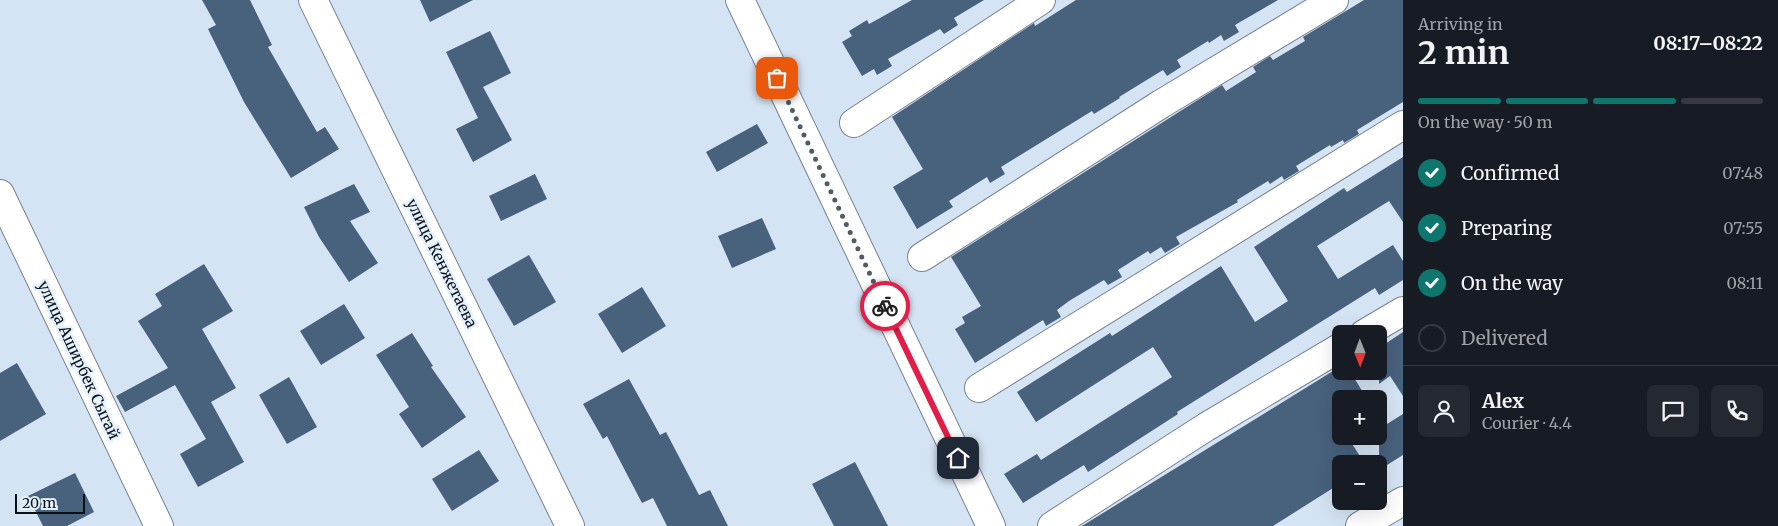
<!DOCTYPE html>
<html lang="en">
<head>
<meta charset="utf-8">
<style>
	body { margin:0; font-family:Merriweather,serif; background:#242831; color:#f1f3f6; height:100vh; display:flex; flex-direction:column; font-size:19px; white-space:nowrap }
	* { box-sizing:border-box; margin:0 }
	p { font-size:16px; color:#9ea1a6 }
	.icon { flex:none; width:28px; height:28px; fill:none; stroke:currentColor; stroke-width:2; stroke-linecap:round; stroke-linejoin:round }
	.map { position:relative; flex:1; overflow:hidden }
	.sheet { display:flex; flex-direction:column; background:#171b24; width:375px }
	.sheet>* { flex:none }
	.needle { width:32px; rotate:179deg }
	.buttons { position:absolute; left:1332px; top:325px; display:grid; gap:10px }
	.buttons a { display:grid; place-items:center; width:55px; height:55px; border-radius:8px; background:#171b24; box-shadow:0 5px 20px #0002; font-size:25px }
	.scale { position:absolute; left:15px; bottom:12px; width:70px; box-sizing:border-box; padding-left:5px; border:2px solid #0c1116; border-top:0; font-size:14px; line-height:18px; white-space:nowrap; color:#0c1116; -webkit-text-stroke:4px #e4f1fe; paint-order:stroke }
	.pin { position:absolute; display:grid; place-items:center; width:42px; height:42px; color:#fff; margin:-21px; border-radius:10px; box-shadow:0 2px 8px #0006 }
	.courier { position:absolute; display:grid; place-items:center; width:50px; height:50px; margin:-25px; border:4px solid #e11d48; border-radius:50%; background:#fff; color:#222; box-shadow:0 1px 6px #0007 }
	.summary em { font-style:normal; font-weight:700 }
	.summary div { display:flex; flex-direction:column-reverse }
	.summary { display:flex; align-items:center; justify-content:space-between; height:85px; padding:0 15px }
	h1 { font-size:32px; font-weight:700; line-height:38px }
	.bar { display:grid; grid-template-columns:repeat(4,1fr); gap:8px 5px; align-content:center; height:60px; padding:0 15px }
	.bar i { height:6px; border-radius:4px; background:#363941 }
	.bar .active { background:#0f766e }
	.bar p { grid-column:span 4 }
	.line { display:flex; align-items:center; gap:12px; padding:0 15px; border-top:1px solid #363941 }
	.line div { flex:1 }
	.round { display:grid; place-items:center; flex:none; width:52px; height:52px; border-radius:8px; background:#242831 }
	ol { padding:0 15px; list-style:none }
	li { display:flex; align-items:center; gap:15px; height:55px }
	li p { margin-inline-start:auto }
	li .icon { padding:5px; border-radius:50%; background:#0f766e; color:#fff; stroke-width:4 }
	li:last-child { color:#9ea1a6 }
	li i { width:28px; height:28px; border:2px solid #363941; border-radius:50% }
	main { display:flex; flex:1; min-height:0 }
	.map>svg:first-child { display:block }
</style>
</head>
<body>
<main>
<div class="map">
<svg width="1403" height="526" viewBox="0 0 1403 526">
	<rect width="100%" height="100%" fill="#d5e4f4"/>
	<g fill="#48617d">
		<path d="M202 0H250L272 45 268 47 317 132 325 127 339 149 291 178 244 102 208 29 216 25Z"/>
		<path d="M420 0H473L430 22Z"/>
		<path d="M912 0H984L954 18 958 25 944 34 940 29 888 59 892 66 877 75 874 69 862 76 842 42 852 36 849 31 867 20 869 24 880 18Z"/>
		<path d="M1076 0H1278L1235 25 1239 32 1224 41 1221 35 1209 43 1208 41 1177 60 1181 67 1167 76 1163 70 1119 97 1120 98 1094 114 1092 111 1001 167 1005 174 990 183 987 177 949 201 953 207 917 229 893 187 923 169 892 117 1034 23 1035 26Z"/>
		<path d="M1364 0H1403V102L1357 130 1359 134 1344 143 1343 140 1331 147 1330 145 1296 166 1299 171 1284 180 1282 176 1270 184 1268 181 1237 200 1238 202 1176 237 1180 244 1165 253 1161 247 1150 254 1148 251 1118 270 1122 277 1108 285 1104 280 1069 301 1057 310 1061 317 1046 326 1043 320 975 363 955 329 965 323 962 317 981 306 951 257 1193 103 1222 85 1226 91 1256 72 1253 67 1270 56 1273 60 1305 41 1303 37Z"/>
		<path d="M490 31 511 73 483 87 512 140 473 162 456 129 478 118 446 52Z"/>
		<path d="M757 124 768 143 717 172 706 152Z"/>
		<path d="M1403 157V222L1389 201 1317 246 1338 279 1393 245 1403 261V280L1379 295 1375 288 1177 412 1178 414 1088 472 1084 465 1023 503 1004 474 1037 454 1041 460 1172 377 1153 347 1036 422 1017 392 1110 333 1112 336 1221 266 1255 322 1288 301 1254 247 1344 188 1347 192Z"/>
		<path d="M535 174 547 199 501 221 489 196Z"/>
		<path d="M354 184 370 212 350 221 378 263 349 282 319 237 304 207Z"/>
		<path d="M762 218 776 249 732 268 718 236Z"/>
		<path d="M529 255 556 302 514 326 487 279Z"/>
		<path d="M204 264 233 311 202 329 236 388 211 402 244 462 198 487 180 454 206 439 175 385 125 412 116 396 168 368 138 321 162 306 155 294Z"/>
		<path d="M642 287 666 326 622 353 598 314Z"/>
		<path d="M344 304 365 338 321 365 300 331Z"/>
		<path d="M1403 332V396L1390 376 1379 384V348Z"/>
		<path d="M412 333 433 366 431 367 466 417 422 448 399 414 409 407 376 355Z"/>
		<path d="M17 363 46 414 0 441V373Z"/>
		<path d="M1333 371H1350L1367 399H1341V407L1332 413 1341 427V436H1347L1365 464H1341V483L1273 526H1082Z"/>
		<path d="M289 377 317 427 287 444 259 395Z"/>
		<path d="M629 379 660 435 666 432 699 495 710 490 728 526H667L653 498 642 503 607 436 603 439 583 404Z"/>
		<path d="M1403 414V455L1379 470V429Z"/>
		<path d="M479 450 499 481 452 511 432 479Z"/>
		<path d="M855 462 888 526H834L812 484Z"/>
		<path d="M75 473 94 512 67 526H43L28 496Z"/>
	</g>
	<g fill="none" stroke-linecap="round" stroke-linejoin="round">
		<defs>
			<g id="minor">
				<path d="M313 0 570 526"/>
				<path d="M740 0 991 526"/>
				<path d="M854 123 1041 0"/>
				<path d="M0 194 159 526"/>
				<path d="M922 257 1161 104 1334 0"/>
				<path d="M1364 334 1403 311"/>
				<path d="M979 388 1403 125"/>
				<path d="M1052 526 1206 427 1341 347"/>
				<path d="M1360 526 1403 501"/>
			</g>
		</defs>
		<use href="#minor" stroke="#758291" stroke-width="30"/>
		<use href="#minor" stroke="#fff" stroke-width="28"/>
	</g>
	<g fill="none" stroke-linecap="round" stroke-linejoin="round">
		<path stroke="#525b64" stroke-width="5" stroke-dasharray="0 9" d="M777 78 885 306"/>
		<path stroke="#e11d48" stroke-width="6" d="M885 306 958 458"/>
	</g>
	<g text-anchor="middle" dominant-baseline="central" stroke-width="5" stroke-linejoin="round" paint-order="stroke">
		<g font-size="15" fill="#0c1116" stroke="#e4f1fe">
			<text transform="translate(442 263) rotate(64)">улица Кенжетаева</text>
			<text transform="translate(79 360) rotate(65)">улица Аширбек Сыгай</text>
		</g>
	</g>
</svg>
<div class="buttons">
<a><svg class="needle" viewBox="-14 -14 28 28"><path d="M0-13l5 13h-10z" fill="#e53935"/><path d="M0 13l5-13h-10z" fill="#9ea1a6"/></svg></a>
<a>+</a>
<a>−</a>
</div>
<div class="scale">20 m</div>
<div class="pin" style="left:777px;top:78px;background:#ea580c"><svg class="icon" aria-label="bag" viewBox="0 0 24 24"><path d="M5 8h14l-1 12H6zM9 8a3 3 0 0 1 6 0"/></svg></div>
<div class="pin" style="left:958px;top:458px;background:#1f2937"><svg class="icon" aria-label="home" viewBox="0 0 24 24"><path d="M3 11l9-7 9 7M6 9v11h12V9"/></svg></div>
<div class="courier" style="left:885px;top:306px"><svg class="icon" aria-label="bike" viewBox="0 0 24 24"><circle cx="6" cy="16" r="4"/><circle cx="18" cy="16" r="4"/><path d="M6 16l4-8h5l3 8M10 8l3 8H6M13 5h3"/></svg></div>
</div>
<section class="sheet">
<div class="summary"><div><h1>2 min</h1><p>Arriving in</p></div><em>08:17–08:22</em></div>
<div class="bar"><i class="active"></i><i class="active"></i><i class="active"></i><i></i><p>On the way · 50 m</p></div>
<ol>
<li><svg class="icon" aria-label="check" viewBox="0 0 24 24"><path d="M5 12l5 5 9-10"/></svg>Confirmed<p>07:48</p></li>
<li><svg class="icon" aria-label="check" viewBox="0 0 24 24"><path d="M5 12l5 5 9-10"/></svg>Preparing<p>07:55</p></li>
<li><svg class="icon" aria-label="check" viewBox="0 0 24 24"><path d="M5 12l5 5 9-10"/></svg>On the way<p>08:11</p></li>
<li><i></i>Delivered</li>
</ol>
<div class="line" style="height:90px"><a class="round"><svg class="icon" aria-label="person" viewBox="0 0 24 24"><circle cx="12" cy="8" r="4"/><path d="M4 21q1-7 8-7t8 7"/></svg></a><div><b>Alex</b><p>Courier · 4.4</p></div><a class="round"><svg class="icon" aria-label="chat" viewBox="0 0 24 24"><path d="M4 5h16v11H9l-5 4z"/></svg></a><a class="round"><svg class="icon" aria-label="phone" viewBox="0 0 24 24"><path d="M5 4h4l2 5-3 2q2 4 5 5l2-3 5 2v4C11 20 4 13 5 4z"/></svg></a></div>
</section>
</main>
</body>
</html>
